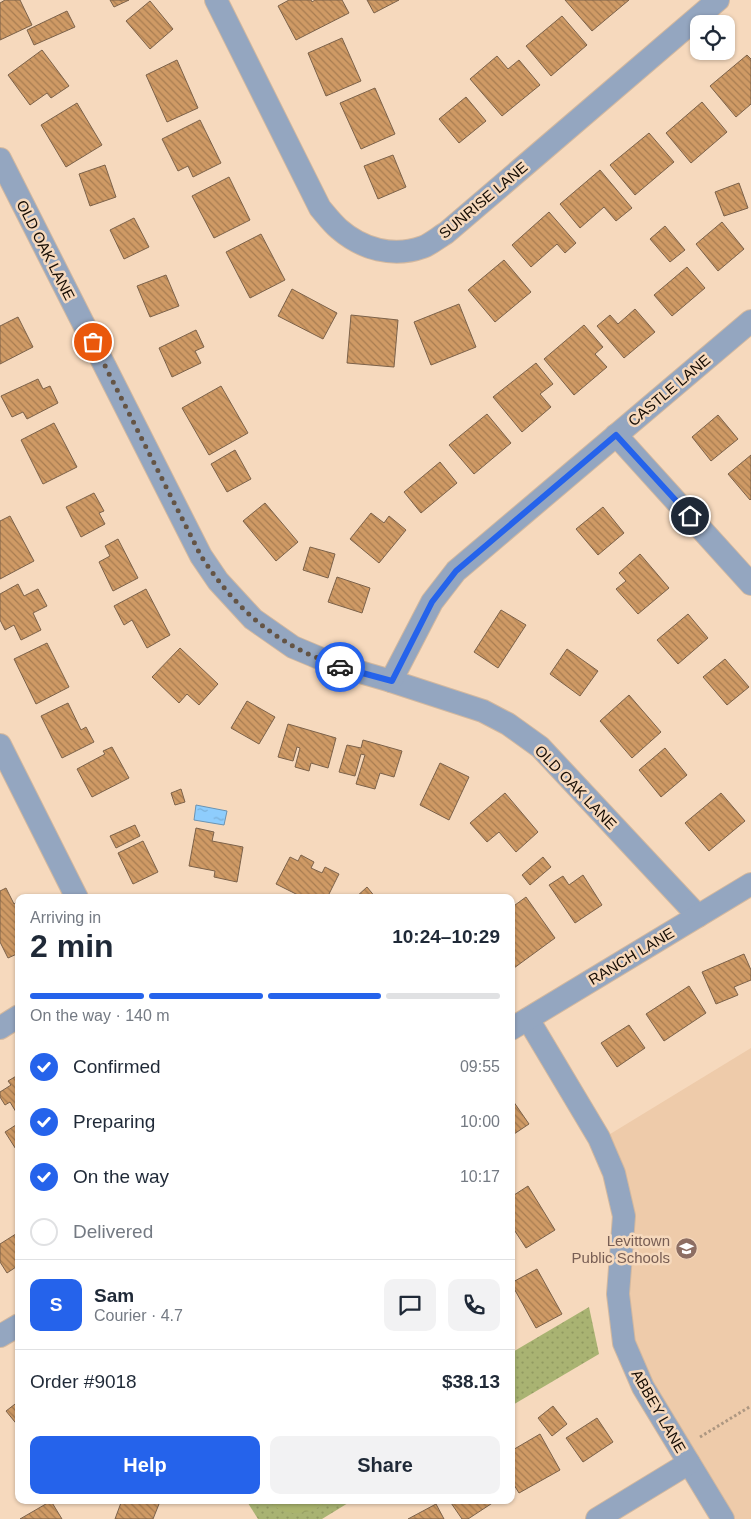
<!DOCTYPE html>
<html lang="en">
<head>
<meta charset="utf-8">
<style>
	body { margin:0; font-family:Arial,sans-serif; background:#f2f2f3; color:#1f2937; height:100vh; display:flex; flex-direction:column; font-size:19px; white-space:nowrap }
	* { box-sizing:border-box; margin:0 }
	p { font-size:16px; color:#747a83 }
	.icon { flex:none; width:28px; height:28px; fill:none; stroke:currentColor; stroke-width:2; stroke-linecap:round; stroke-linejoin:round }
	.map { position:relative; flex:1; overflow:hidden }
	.sheet { position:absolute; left:15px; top:894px; width:500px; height:610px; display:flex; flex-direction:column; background:#fff; border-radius:10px; box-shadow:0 1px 4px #0004 }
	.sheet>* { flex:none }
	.buttons { position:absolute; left:690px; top:15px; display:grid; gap:10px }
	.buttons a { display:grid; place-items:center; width:45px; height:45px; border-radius:10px; background:#fff; box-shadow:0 1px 4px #0004; font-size:25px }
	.pin { position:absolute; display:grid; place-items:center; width:42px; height:42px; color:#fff; margin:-21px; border:2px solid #fff; border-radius:50%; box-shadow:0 1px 5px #0007 }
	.courier { position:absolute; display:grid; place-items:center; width:50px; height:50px; margin:-25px; border:4px solid #2563eb; border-radius:50%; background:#fff; color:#222; box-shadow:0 1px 6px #0007 }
	.summary em { font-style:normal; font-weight:800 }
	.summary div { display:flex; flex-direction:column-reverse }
	.summary { display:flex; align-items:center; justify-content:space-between; height:85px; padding:0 15px }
	h1 { font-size:32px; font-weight:800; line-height:38px }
	.bar { display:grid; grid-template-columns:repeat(4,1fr); gap:8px 5px; align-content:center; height:60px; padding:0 15px }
	.bar i { height:6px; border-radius:4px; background:#e0e1e3 }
	.bar .active { background:#2563eb }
	.bar p { grid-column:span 4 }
	.line { display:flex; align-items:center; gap:12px; padding:0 15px; border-top:1px solid #e0e1e3 }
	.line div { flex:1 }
	.round { display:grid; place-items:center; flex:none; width:52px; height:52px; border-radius:10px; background:#f2f2f3 }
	ol { padding:0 15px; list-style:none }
	li { display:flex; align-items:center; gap:15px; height:55px }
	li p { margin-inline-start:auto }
	li .icon { padding:5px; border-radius:50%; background:#2563eb; color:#fff; stroke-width:4 }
	li:last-child { color:#747a83 }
	li i { width:28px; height:28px; border:2px solid #e0e1e3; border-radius:50% }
	.primary-button { display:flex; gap:10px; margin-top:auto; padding:10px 15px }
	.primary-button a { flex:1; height:58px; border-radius:10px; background:#2563eb; color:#fff; font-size:20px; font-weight:800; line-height:58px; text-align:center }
	.primary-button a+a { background:#f2f2f3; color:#1f2937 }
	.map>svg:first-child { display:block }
</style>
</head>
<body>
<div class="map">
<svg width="751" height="1519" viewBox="0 0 751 1519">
	<defs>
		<pattern id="grass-dots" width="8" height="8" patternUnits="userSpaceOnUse" patternTransform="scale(1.25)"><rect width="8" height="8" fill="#a9b372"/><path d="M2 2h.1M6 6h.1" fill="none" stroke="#919961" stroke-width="1.8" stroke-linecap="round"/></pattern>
		<pattern id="forest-crowns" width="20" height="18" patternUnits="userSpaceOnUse" patternTransform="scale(1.25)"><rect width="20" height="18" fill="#aab46e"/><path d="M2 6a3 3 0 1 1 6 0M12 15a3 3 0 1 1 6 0" fill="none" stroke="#929a5e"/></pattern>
		<pattern id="water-ripples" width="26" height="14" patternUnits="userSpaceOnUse" patternTransform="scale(1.25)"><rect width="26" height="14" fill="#8ecdfd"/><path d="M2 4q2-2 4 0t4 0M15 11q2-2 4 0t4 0" fill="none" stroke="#7aafd7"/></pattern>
		<pattern id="building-back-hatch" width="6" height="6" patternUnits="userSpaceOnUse" patternTransform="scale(1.25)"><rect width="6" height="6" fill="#cf9a65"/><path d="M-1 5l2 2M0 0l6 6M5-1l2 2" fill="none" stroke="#a77c51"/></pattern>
	</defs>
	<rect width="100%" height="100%" fill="#f6d9bd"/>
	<path fill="#eecbaa" d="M751 1048V1519H723L626 1343 622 1204 602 1139Z"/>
	<g fill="url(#grass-dots)">
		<path d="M589 1307 599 1354 511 1406V1353Z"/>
		<path d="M246 1500H353L322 1519H258Z"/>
	</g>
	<path fill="url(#forest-crowns)" d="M266 1500H332C306 1516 288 1519 266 1500Z"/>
	<path fill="url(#water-ripples)" stroke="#6a93b2" d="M196 805 227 811 224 825 194 820Z"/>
	<g fill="url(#building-back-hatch)" stroke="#7c624a">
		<path d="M5 0H20L32 25 0 40V3Z"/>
		<path d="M110 0H129L114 7Z"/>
		<path d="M289 0H311L312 2 315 0H342L349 13 296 40 278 6Z"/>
		<path d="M367 0H399L374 13Z"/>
		<path d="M565 0H629L592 31Z"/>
		<path d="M150 1 173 29 150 49 126 21Z"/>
		<path d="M67 11 75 27 34 45 27 30Z"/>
		<path d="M562 16 587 45 551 76 526 46Z"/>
		<path d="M342 38 361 81 326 96 308 53Z"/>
		<path d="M42 50 69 86 51 98 47 93 30 105 8 75Z"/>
		<path d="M747 55 751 59V104L736 117 710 86Z"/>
		<path d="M497 56 508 69 519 60 540 85 502 116 470 79Z"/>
		<path d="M177 60 198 108 167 122 146 75Z"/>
		<path d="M375 88 395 134 361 149 340 103Z"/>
		<path d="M466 97 486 121 459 143 439 119Z"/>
		<path d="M702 102 727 132 691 163 666 133Z"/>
		<path d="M77 103 102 145 66 167 41 125Z"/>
		<path d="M200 120 221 163 193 177 188 166 178 171 162 139Z"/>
		<path d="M649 133 674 162 635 195 610 165Z"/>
		<path d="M393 155 406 187 378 199 364 166Z"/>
		<path d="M105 165 116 197 90 206 79 174Z"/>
		<path d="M600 170 632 208 616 221 604 207 580 228 560 204Z"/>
		<path d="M229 177 250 220 214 238 192 196Z"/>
		<path d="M739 183 748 208 724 216 715 192Z"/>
		<path d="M549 212 576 243 565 253 557 244 531 267 512 245Z"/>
		<path d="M134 218 149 247 124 259 110 230Z"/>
		<path d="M722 222 744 249 718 271 696 244Z"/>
		<path d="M665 226 685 250 670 262 650 239Z"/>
		<path d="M261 234 285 280 250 298 226 252Z"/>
		<path d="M504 260 531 292 495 322 468 290Z"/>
		<path d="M687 267 705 288 672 316 654 295Z"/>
		<path d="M166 275 179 306 150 317 137 286Z"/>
		<path d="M292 289 337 313 323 339 278 316Z"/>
		<path d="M459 304 476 347 431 365 414 322Z"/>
		<path d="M635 309 655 332 624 358 597 326 610 315 618 324Z"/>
		<path d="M351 315 398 320 394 367 347 363Z"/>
		<path d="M18 317 33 347 0 364V326Z"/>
		<path d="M584 325 603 347 595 354 607 367 574 395 544 359Z"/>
		<path d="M196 330 204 347 195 351 201 363 172 377 159 348Z"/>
		<path d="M536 363 553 384 540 394 551 407 522 432 493 397Z"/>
		<path d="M38 379 43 389 50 386 58 403 27 419 23 412 12 417 1 396Z"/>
		<path d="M221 386 248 433 209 455 182 408Z"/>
		<path d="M487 414 511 443 474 474 449 445Z"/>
		<path d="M718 415 738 439 711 461 692 437Z"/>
		<path d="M54 423 77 467 43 484 21 440Z"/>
		<path d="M235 450 251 479 227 492 211 464Z"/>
		<path d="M751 455V499L750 500 728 474Z"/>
		<path d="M440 462 457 483 421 513 404 492Z"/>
		<path d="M94 493 104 511 99 513 105 524 81 537 66 507Z"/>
		<path d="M265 503 298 542 276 561 243 521Z"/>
		<path d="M603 507 624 533 598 555 576 529Z"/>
		<path d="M371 513 384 523 389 516 406 530 379 563 350 539Z"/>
		<path d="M10 516 34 561 0 579V521Z"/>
		<path d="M118 539 138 578 113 591 99 562 110 556 105 546Z"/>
		<path d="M310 547 335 554 328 578 303 570Z"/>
		<path d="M640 554 669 588 638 614 616 589 626 581 619 573Z"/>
		<path d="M337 577 370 588 362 613 328 602Z"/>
		<path d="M18 584 24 596 38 589 47 606 33 613 41 630 21 640 14 625 5 630 0 620V594Z"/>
		<path d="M146 589 170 635 147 648 132 620 124 625 114 606Z"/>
		<path d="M501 610 526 625 498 668 474 652Z"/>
		<path d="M688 614 708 638 678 664 657 640Z"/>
		<path d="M47 643 69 687 36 704 14 659Z"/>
		<path d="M180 648 218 684 199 705 187 694 179 703 152 677Z"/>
		<path d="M567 649 598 671 580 696 550 674Z"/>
		<path d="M725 659 749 687 727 705 703 677Z"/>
		<path d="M629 695 661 732 632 758 600 721Z"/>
		<path d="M247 701 275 717 259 744 231 728Z"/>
		<path d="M68 703 81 730 86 727 94 742 62 758 41 716Z"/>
		<path d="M288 724 336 738 328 768 311 763 309 771 295 767 300 748 297 747 293 761 278 757Z"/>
		<path d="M363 740 402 751 394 777 380 773 375 789 356 784 365 755 361 754 355 776 339 772 347 745 361 748Z"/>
		<path d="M112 747 129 778 92 797 77 769 105 754 103 751Z"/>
		<path d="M665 748 687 775 661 797 639 770Z"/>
		<path d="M440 763 469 777 449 820 420 805Z"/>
		<path d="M181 789 185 802 175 805 171 793Z"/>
		<path d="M505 793 538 832 516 852 499 832 487 842 470 823Z"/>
		<path d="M721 793 745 821 709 851 685 823Z"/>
		<path d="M135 825 140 836 116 848 110 836Z"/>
		<path d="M196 828 214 832 212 841 243 847 237 882 214 877 215 871 189 866Z"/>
		<path d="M143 841 158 872 133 884 118 853Z"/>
		<path d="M301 855 314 862 311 868 322 873 325 867 339 874 327 898H304L276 884 290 857 298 861Z"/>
		<path d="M543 857 551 867 530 885 522 875Z"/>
		<path d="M583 875 602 905 575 923 549 885 563 876 569 885Z"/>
		<path d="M367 887 376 898H355Z"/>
		<path d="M6 888 14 904 17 902 19 905V953L8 958 0 942V891Z"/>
		<path d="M526 897 555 938 514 968 511 963V908Z"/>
		<path d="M744 954 751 970V980L734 987 738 995 716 1004 702 972Z"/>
		<path d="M689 986 706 1013 664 1041 646 1014Z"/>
		<path d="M629 1025 645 1048 617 1067 601 1043Z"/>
		<path d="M18 1075 19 1076V1117L10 1102 5 1105 0 1097V1092L11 1085 8 1081Z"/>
		<path d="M511 1098 529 1124 511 1136Z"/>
		<path d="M19 1123V1154L5 1132Z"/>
		<path d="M528 1186 555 1230 526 1248 511 1225V1197Z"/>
		<path d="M19 1232V1265L7 1273 0 1262V1244Z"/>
		<path d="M537 1269 562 1314 536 1328 511 1283Z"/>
		<path d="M19 1401V1427L6 1411Z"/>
		<path d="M553 1406 567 1424 552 1436 538 1418Z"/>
		<path d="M597 1418 613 1442 583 1462 566 1438Z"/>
		<path d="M540 1434 560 1470 519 1493 511 1480V1451Z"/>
		<path d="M122 1500H147L159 1504 153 1519H115Z"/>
		<path d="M449 1500H497L468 1519H462Z"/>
		<path d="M51 1501 62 1519H20Z"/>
		<path d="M436 1504 444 1519H408Z"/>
	</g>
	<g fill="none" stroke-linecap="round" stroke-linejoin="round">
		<defs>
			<g id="street">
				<path d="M216 0 320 208C326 215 332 223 339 229 362 249 393 258 423 247 431 244 439 237 446 233L718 0"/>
				<path d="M0 159 201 556 218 581 253 619 293 647 336 665 391 681 483 711 508 724 540 747 698 916"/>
				<path d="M616 435 751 584"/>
				<path d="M391 681 432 602 456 571 751 321"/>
				<path d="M0 745 77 898"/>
				<path d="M528 1019 599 1138 614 1173 624 1216 618 1294 624 1343 643 1387 723 1519"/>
				<path d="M0 1028 19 1016"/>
				<path d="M511 1029 751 884"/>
				<path d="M0 1336 19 1325"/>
				<path d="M597 1519 689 1463"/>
			</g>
		</defs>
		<use href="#street" stroke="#d2b89f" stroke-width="24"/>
		<path stroke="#ad9781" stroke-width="3" stroke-dasharray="2.5 2.5" stroke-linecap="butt" d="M700 1437 751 1406"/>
		<use href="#street" stroke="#94a6c0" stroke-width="22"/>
	</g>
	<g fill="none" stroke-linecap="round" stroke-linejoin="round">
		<path stroke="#645445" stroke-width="5" stroke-dasharray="0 9" d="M93 342 201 556C231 602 265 635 315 657 324 660 332 664 340 667"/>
		<path stroke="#2563eb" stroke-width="6" d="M340 667 392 681 432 602 456 571 616 435 690 516"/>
	</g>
	<defs>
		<symbol id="school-disc" viewBox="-11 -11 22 22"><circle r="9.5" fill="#8d6e63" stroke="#f6d9bd"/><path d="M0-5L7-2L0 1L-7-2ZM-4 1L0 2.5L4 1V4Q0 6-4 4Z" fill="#fff"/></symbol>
	</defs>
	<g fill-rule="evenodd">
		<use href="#school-disc" x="674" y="1236" width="25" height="25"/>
	</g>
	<g text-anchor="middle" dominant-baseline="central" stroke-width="5" stroke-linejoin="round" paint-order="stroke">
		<g font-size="15" fill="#160d04" stroke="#f6d9bd">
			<text transform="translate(483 200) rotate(-40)">SUNRISE LANE</text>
			<text transform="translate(46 250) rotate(63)">OLD OAK LANE</text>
			<text transform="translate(669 390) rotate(-40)">CASTLE LANE</text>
			<text transform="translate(576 787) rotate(46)">OLD OAK LANE</text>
			<text transform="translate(631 956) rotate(-31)">RANCH LANE</text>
			<text transform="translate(659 1411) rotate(60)">ABBEY LANE</text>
		</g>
		<g font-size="15" fill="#785e54" stroke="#f6d9bd" text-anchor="end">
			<text x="670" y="1240">Levittown<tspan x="670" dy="17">Public Schools</tspan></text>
		</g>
	</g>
</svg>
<div class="buttons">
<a><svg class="icon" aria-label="locate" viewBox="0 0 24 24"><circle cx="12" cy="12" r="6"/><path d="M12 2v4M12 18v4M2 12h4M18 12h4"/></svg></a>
</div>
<div class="pin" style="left:93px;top:342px;background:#ea580c"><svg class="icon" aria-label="bag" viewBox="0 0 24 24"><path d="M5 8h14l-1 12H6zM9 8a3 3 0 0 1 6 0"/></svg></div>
<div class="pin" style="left:690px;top:516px;background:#1f2937"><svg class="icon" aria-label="home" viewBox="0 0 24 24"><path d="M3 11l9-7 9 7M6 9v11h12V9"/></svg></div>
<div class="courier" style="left:340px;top:667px"><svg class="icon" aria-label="car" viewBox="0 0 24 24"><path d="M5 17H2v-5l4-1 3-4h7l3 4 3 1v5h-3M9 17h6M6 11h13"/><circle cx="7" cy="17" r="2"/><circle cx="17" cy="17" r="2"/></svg></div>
<section class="sheet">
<div class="summary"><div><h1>2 min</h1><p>Arriving in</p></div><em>10:24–10:29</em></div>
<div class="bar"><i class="active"></i><i class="active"></i><i class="active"></i><i></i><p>On the way · 140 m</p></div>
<ol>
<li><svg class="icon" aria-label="check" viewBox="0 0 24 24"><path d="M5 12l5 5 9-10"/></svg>Confirmed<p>09:55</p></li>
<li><svg class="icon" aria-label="check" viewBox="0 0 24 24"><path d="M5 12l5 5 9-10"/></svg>Preparing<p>10:00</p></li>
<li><svg class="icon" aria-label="check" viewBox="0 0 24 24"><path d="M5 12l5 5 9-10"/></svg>On the way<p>10:17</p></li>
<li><i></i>Delivered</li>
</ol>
<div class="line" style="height:90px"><b class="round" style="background:#2563eb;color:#fff">S</b><div><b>Sam</b><p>Courier · 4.7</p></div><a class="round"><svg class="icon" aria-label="chat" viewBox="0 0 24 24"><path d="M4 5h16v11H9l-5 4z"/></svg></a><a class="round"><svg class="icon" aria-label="phone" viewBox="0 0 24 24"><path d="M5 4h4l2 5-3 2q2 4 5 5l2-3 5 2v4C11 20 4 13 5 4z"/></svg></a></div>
<div class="line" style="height:65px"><div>Order #9018</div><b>$38.13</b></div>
<div class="primary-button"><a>Help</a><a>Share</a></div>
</section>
</div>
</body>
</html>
